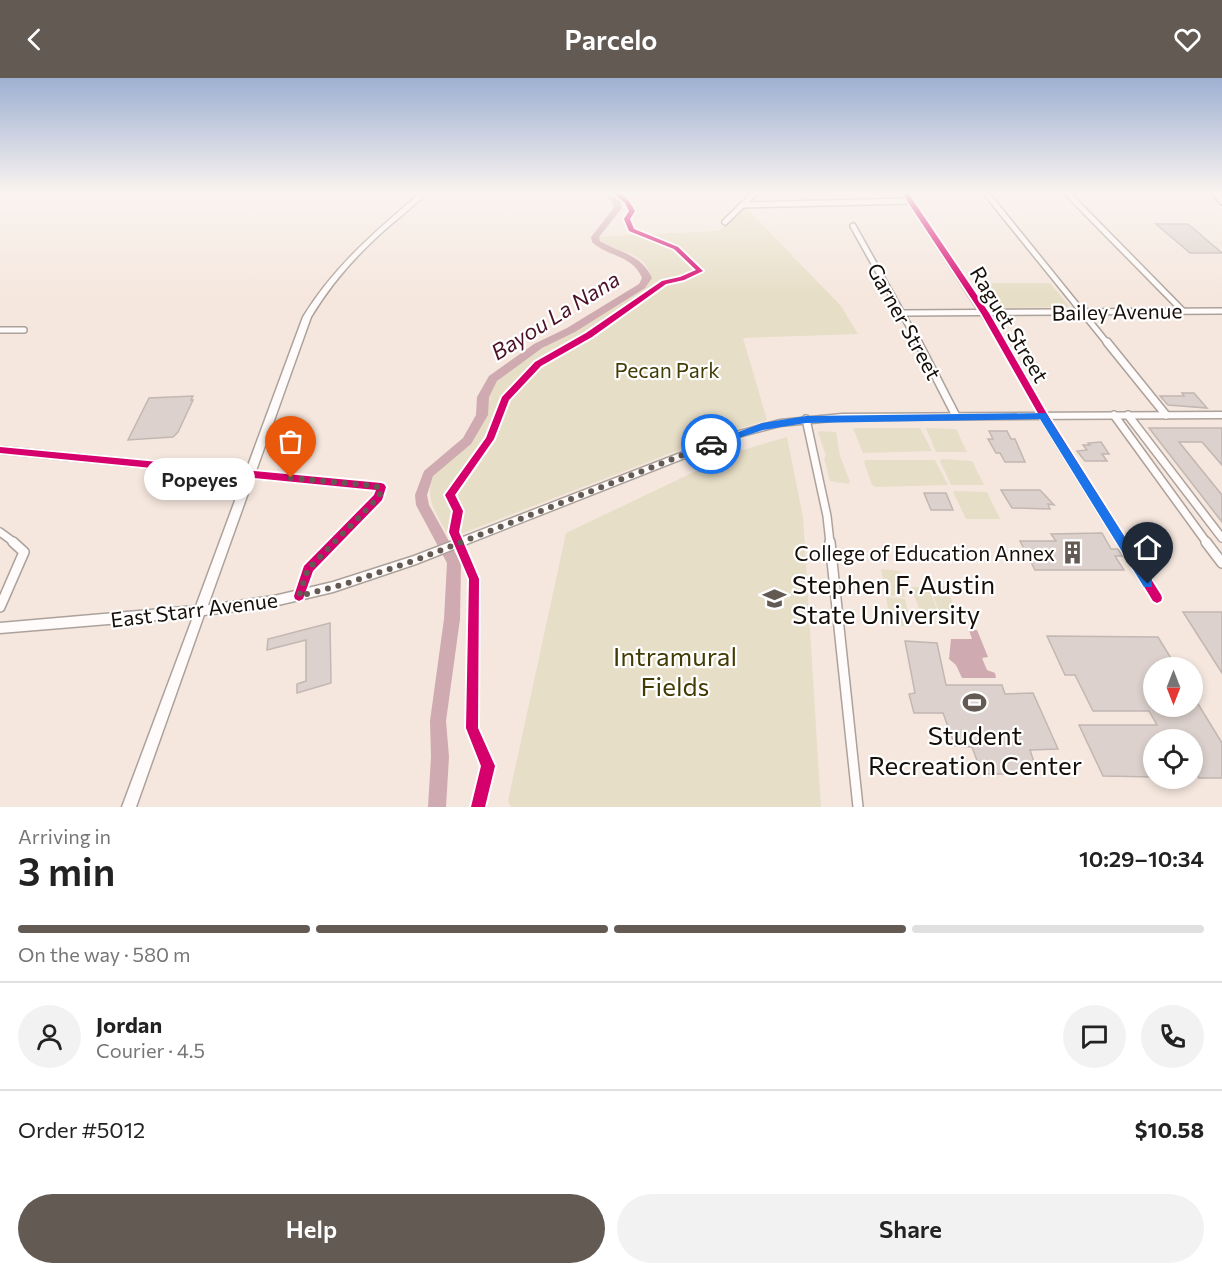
<!DOCTYPE html>
<html lang="en">
<head>
<meta charset="utf-8">
<style>
	body { margin:0; font-family:Commissioner,sans-serif; background:#f2f2f2; color:#222; height:100vh; display:flex; flex-direction:column; font-size:22px; white-space:nowrap }
	* { box-sizing:border-box; margin:0 }
	p { font-size:20px; color:#767676 }
	.icon { flex:none; width:33px; height:33px; fill:none; stroke:currentColor; stroke-width:2; stroke-linecap:round; stroke-linejoin:round }
	.map { position:relative; height:729px; overflow:hidden }
	.panel { display:flex; flex-direction:column; background:#fff; flex:1 }
	.panel>* { flex:none }
	.needle { width:39px; rotate:180deg }
	.fabs { position:absolute; left:1143px; top:579px; display:grid; gap:12px }
	.fabs a { display:grid; place-items:center; width:60px; height:60px; border-radius:50%; background:#fff; box-shadow:0 3px 9px #0003; font-size:30px }
	.pin { position:absolute; display:grid; place-items:center; width:51px; height:51px; color:#fff; margin:-62px -26px; border-radius:50% 50% 50% 0; rotate:-45deg; box-shadow:0 0 6px #0007 }
	.pin .icon { rotate:45deg }
	.courier { position:absolute; display:grid; place-items:center; width:60px; height:60px; margin:-30px; border:4px solid #1a73e8; border-radius:50%; background:#fff; color:#222; box-shadow:0 2px 8px #0007 }
	.bubble { position:absolute; height:42px; border-radius:21px; background:#fff; box-shadow:0 3px 9px #0003; font-size:20px; font-weight:600; line-height:42px; text-align:center }
	.headline em { font-style:normal; font-weight:600 }
	.headline div { display:flex; flex-direction:column-reverse }
	.headline { display:flex; align-items:center; justify-content:space-between; height:102px; padding:0 18px }
	h1 { font-size:39px; font-weight:600; line-height:45px }
	.bar { display:grid; grid-template-columns:repeat(4,1fr); gap:9px 6px; align-content:center; height:72px; padding:0 18px }
	.bar i { height:8px; border-radius:4px; background:#e0e0e0 }
	.bar .current { background:#645a54 }
	.bar p { grid-column:span 4 }
	.line { display:flex; align-items:center; gap:15px; padding:0 18px; border-top:2px solid #e0e0e0 }
	.line div { flex:1 }
	.round { display:grid; place-items:center; flex:none; width:63px; height:63px; border-radius:32px; background:#f2f2f2 }
	.primary-button { display:flex; gap:12px; margin-top:auto; padding:12px 18px }
	.primary-button a { flex:1; height:69px; border-radius:36px; background:#645a54; color:#fff; font-size:24px; font-weight:600; line-height:69px; text-align:center }
	.primary-button a+a { background:#f2f2f2; color:#222 }
	header { display:flex; justify-content:space-between; align-items:center; height:78px; padding:0 18px; background:#645a54; color:#fff; font-size:27px; font-weight:600 }
	.map>svg:first-child { display:block }
</style>
</head>
<body>
<header><svg class="icon" aria-label="back" viewBox="0 0 24 24"><path d="M15 5l-7 7 7 7"/></svg>Parcelo<svg class="icon" aria-label="heart" viewBox="0 0 24 24"><path d="M12 20l-8-8c-3-5 5-10 8-4 3-6 11-1 8 4z"/></svg></header>
<div class="map">
<svg width="1222" height="729" viewBox="0 0 1222 729">
	<rect width="100%" height="100%" fill="#f5e7de"/>
	<g fill="#e7dec7">
		<path d="M744 128 841 228 858 256 743 260 767 342 718 357 450 460C437 437 422 419 435 394L470 364 488 336C488 332 486 326 487 322 492 278 658 223 649 194 642 171 611 175 598 159L719 153Z"/>
		<path d="M975 205H1050L1070 229 992 230Z"/>
		<path d="M853 350H920L932 373 863 375Z"/>
		<path d="M926 350 956 351 967 374H936Z"/>
		<path d="M820 353 836 354 840 378 850 404 848 406 830 403 824 380 826 378 818 354Z"/>
		<path d="M787 359 803 439 821 729H511L508 723 566 455 736 374Z"/>
		<path d="M942 381 972 383 984 407H951L940 383Z"/>
		<path d="M866 382H935L948 407 876 409 872 407 864 384Z"/>
		<path d="M955 413 987 414 1000 441H966L953 414Z"/>
		<path d="M881 491 900 493 905 519 886 517Z"/>
		<path d="M929 508H946L956 533H939Z"/>
		<path d="M911 509H928L938 533H920Z"/>
		<path d="M886 519 905 521 911 549 891 547Z"/>
	</g>
	<path fill="#cfaab0" d="M969 552H977L988 579 982 580 987 592 995 595 996 600H962L956 587 949 581 951 561H972Z"/>
	<g fill="none" stroke-linecap="round" stroke-linejoin="round">
		<path fill="#cfaab0" fill-rule="evenodd" d="M603 115H612L620 123 622 130 599 159 600 163C620 175 641 176 652 200L645 210 575 254 542 270 497 303 489 319 488 337 471 366 433 398 427 417 429 427 461 485 460 541 446 643 449 679 446 729H428L431 679 430 643 444 541 447 485 416 427 415 417 424 393 463 360 476 337 477 319 489 298 534 266 567 250 639 206 642 200C633 177 608 179 592 164L591 159 614 130 612 124Z"/>
	</g>
	<g fill="#dcd1cc" stroke="#c2b7b2" stroke-width="1.5">
		<path d="M1156 146H1188L1222 175H1190Z"/>
		<path d="M1182 315H1194L1207 330 1168 327 1160 318H1184Z"/>
		<path d="M193 318 191 322H193L178 354 173 359 128 362 149 320Z"/>
		<path d="M1149 350H1222V387L1202 364H1179L1222 417V444Z"/>
		<path d="M989 353H1007L1011 361H1015L1025 384H1005L1000 375H996L988 361H993Z"/>
		<path d="M1101 364 1109 376H1102L1107 383H1085L1077 373 1087 372 1083 367H1090L1088 365Z"/>
		<path d="M1001 412H1040L1054 427 1048 426 1050 431 1012 430Z"/>
		<path d="M924 415H946L953 432H931Z"/>
		<path d="M1102 455 1111 471H1118L1123 478H1115L1124 492H1035L1020 463H1056L1051 456Z"/>
		<path d="M1183 534H1222V595Z"/>
		<path d="M330 545 331 605 297 615V606L306 603V562L267 572 268 561Z"/>
		<path d="M1047 558 1158 559 1177 590H1154V628H1192V616L1222 665V700H1199L1192 688V662H1154V699L1103 698 1079 647H1157L1149 633H1093L1075 597H1065Z"/>
		<path d="M905 563 937 565 946 607H1002L1005 616 1033 615 1058 671 1030 672 1034 684 1026 685 1031 696H982L972 669 955 668 943 635H914L909 616 915 615Z"/>
	</g>
	<g fill="none" stroke-linecap="round" stroke-linejoin="round">
		<defs>
			<g id="street-far2">
				<path d="M905 115 1003 266"/>
				<path d="M986 115 1108 266"/>
				<path d="M1067 115 1183 233"/>
				<path d="M742 127 910 123"/>
				<path d="M725 144 755 115"/>
				<path d="M853 148 919 266"/>
				<path d="M903 235 1222 233"/>
				<path d="M0 252H24"/>
			</g>
			<g id="street-far1">
				<path d="M918 264 956 338"/>
				<path d="M1002 264 1043 337 1123 465"/>
				<path d="M1107 264 1166 337"/>
				<path d="M1114 337 1207 465"/>
				<path d="M1128 337 1222 460"/>
				<path d="M806 341 827 438 830 465"/>
				<path d="M0 372 381 409 379 419 334 465"/>
				<path d="M0 454 15 465"/>
			</g>
			<g id="street">
				<path d="M830 464 858 729"/>
				<path d="M1122 464 1157 520"/>
				<path d="M1206 464 1222 485"/>
				<path d="M299 518 308 491 335 464"/>
				<path d="M0 529 24 474 13 464"/>
			</g>
			<path id="secondary" d="M420 115H427C411 131 393 144 377 159 351 183 329 209 311 239L208 527 274 518 333 504 414 478 732 355 780 342 842 336 1222 334V340L842 342 780 348 738 359 416 486 333 514 274 528 204 537 136 729H122L193 539 0 555V545L196 528 303 239C335 187 375 154 420 115Z"/>
			<path id="primary" d="M1213 115H1220L1222 119V126L1220 125Z"/>
		</defs>
		<use href="#street-far2" stroke="#aca29b" stroke-width="8"/>
		<use href="#street-far1" stroke="#aca29b" stroke-width="10"/>
		<use href="#street" stroke="#aca29b" stroke-width="12"/>
		<use href="#secondary" stroke="#aca29b" stroke-width="3"/>
		<use href="#primary" stroke="#aca29b" stroke-width="4"/>
		<use href="#street-far2" stroke="#fefbfa" stroke-width="5"/>
		<use href="#street-far1" stroke="#fefbfa" stroke-width="7"/>
		<use href="#street" stroke="#fefbfa" stroke-width="9"/>
		<use href="#secondary" fill="#fefbfa" fill-rule="evenodd"/>
		<use href="#primary" fill="#fefbfa" fill-rule="evenodd"/>
		<defs>
			<g id="cycleway">
				<path d="M613 115H620L629 123 635 133 630 141 634 151 678 169 703 193 684 202 666 206 592 259 541 288 509 322 494 361 455 417 463 433 459 454 479 501 478 650 495 688 485 729H471L481 688 466 650 469 501 449 454 453 433 445 417 486 360 502 319 535 284 586 255 662 203 680 199 696 192 674 171 629 153 624 141 629 133 625 125Z"/>
				<path d="M902 115H908L989 235 1047 336 1161 517 1162 520 1161 523 1157 525 1153 523 1039 337 981 235Z"/>
				<path d="M0 369 381 405 384 406 386 409 382 422 313 493 304 518 303 521 299 523 295 521 294 518 304 488 374 417 376 412 0 375Z"/>
			</g>
		</defs>
		<use href="#cycleway" stroke="#fff" stroke-width="4"/>
		<use href="#cycleway" fill="#d6006c" fill-rule="evenodd"/>
	</g>
	<linearGradient id="sky" x2="0" y2="1"><stop stop-color="#9eb0d2"/><stop offset="0.53" stop-color="#faf4f0"/><stop offset="1" stop-color="#faf4f0" stop-opacity="0"/></linearGradient>
	<rect width="1222" height="217" fill="url(#sky)"/>
	<path fill="#1a73e8" d="M1046 335 1152 502V509H1144L1040 341 806 345 763 352 711 369 707 366 762 345 806 338Z"/>
	<g fill="none" stroke-linecap="round" stroke-linejoin="round">
		<path stroke="#645a54" stroke-width="6" stroke-dasharray="0 10.8" d="M291 400 376 408 382 413 376 422 308 491 299 518 345 506 416 482 711 366"/>
	</g>
	<defs>
		<symbol id="building-bare" viewBox="-9 -9 18 18"><path d="M-4-6H4V6H1V3H-1V6H-4ZM-2.5-4.3h1.7v1.8h-1.7ZM.8-4.3h1.7v1.8H.8ZM-2.5-1h1.7V.8h-1.7ZM.8-1h1.7V.8H.8Z" fill="#645a54" stroke="#fff" stroke-width="2.5" paint-order="stroke"/></symbol>
		<symbol id="university-bare" viewBox="-9 -9 18 18"><path d="M0-5L7-2L0 1L-7-2ZM-4 1L0 2.5L4 1V4Q0 6-4 4Z" fill="#645a54" stroke="#fff" stroke-width="2.5" paint-order="stroke"/></symbol>
		<symbol id="stadium-bare" viewBox="-9 -9 18 18"><path d="M0-5a6.5 5 0 1 0 0 10a6.5 5 0 1 0 0-10ZM-3.5-1.8h7v3.6h-7Z" fill="#645a54" stroke="#fff" stroke-width="2.5" paint-order="stroke"/></symbol>
	</defs>
	<g fill-rule="evenodd">
		<use href="#building-bare" x="1056" y="458" width="33" height="33"/>
		<use href="#university-bare" x="758" y="504" width="33" height="33"/>
		<use href="#stadium-bare" x="958" y="608" width="33" height="33"/>
	</g>
	<g text-anchor="middle" dominant-baseline="central" stroke-width="4.5" stroke-linejoin="round" paint-order="stroke">
		<g font-size="21" fill="#160e09" stroke="#fff">
			<text transform="translate(1117 233) rotate(-1)">Bailey Avenue</text>
			<text transform="translate(905 243) rotate(61)">Garner Street</text>
			<text transform="translate(1010 246) rotate(59)">Raguet Street</text>
			<text transform="translate(194 531) rotate(-7)">East Starr Avenue</text>
		</g>
		<g font-size="21" fill="#423b03" stroke="#fff">
			<text x="667" y="291">Pecan Park</text>
		</g>
		<g font-size="21" fill="#160e09" stroke="#fff" text-anchor="end">
			<text x="1055" y="474">College of Education Annex</text>
		</g>
		<g font-size="22" font-style="italic" fill="#4b1126" stroke="#fff">
			<text transform="translate(555 237) rotate(-32)">Bayou La Nana</text>
		</g>
		<g font-size="26" fill="#160e09" stroke="#fff" text-anchor="start">
			<text x="792" y="505">Stephen F. Austin<tspan x="792" dy="30">State University</tspan></text>
			<text x="975" y="656" text-anchor="middle">Student<tspan x="975" dy="30">Recreation Center</tspan></text>
		</g>
		<g font-size="26" fill="#423b03" stroke="#fff">
			<text x="675" y="577">Intramural<tspan x="675" dy="30">Fields</tspan></text>
		</g>
	</g>
</svg>
<div class="fabs">
<a><svg class="needle" viewBox="-14 -14 28 28"><path d="M0-13l5 13h-10z" fill="#e53935"/><path d="M0 13l5-13h-10z" fill="#767676"/></svg></a>
<a><svg class="icon" aria-label="locate" viewBox="0 0 24 24"><circle cx="12" cy="12" r="6"/><path d="M12 2v4M12 18v4M2 12h4M18 12h4"/></svg></a>
</div>
<div class="pin" style="left:291px;top:400px;background:#ea580c"><svg class="icon" aria-label="bag" viewBox="0 0 24 24"><path d="M5 8h14l-1 12H6zM9 8a3 3 0 0 1 6 0"/></svg></div>
<div class="pin" style="left:1148px;top:506px;background:#1f2937"><svg class="icon" aria-label="home" viewBox="0 0 24 24"><path d="M3 11l9-7 9 7M6 9v11h12V9"/></svg></div>
<div class="courier" style="left:711px;top:366px"><svg class="icon" aria-label="car" viewBox="0 0 24 24"><path d="M5 17H2v-5l4-1 3-4h7l3 4 3 1v5h-3M9 17h6M6 11h13"/><circle cx="7" cy="17" r="2"/><circle cx="17" cy="17" r="2"/></svg></div>
<div class="bubble" style="left:144px;top:380px;width:111px">Popeyes</div>
</div>
<section class="panel">
<div class="headline"><div><h1>3 min</h1><p>Arriving in</p></div><em>10:29–10:34</em></div>
<div class="bar"><i class="current"></i><i class="current"></i><i class="current"></i><i></i><p>On the way · 580 m</p></div>
<div class="line" style="height:108px"><a class="round"><svg class="icon" aria-label="person" viewBox="0 0 24 24"><circle cx="12" cy="8" r="4"/><path d="M4 21q1-7 8-7t8 7"/></svg></a><div><b>Jordan</b><p>Courier · 4.5</p></div><a class="round"><svg class="icon" aria-label="chat" viewBox="0 0 24 24"><path d="M4 5h16v11H9l-5 4z"/></svg></a><a class="round"><svg class="icon" aria-label="phone" viewBox="0 0 24 24"><path d="M5 4h4l2 5-3 2q2 4 5 5l2-3 5 2v4C11 20 4 13 5 4z"/></svg></a></div>
<div class="line" style="height:78px"><div>Order #5012</div><b>$10.58</b></div>
<div class="primary-button"><a>Help</a><a>Share</a></div>
</section>
</body>
</html>
